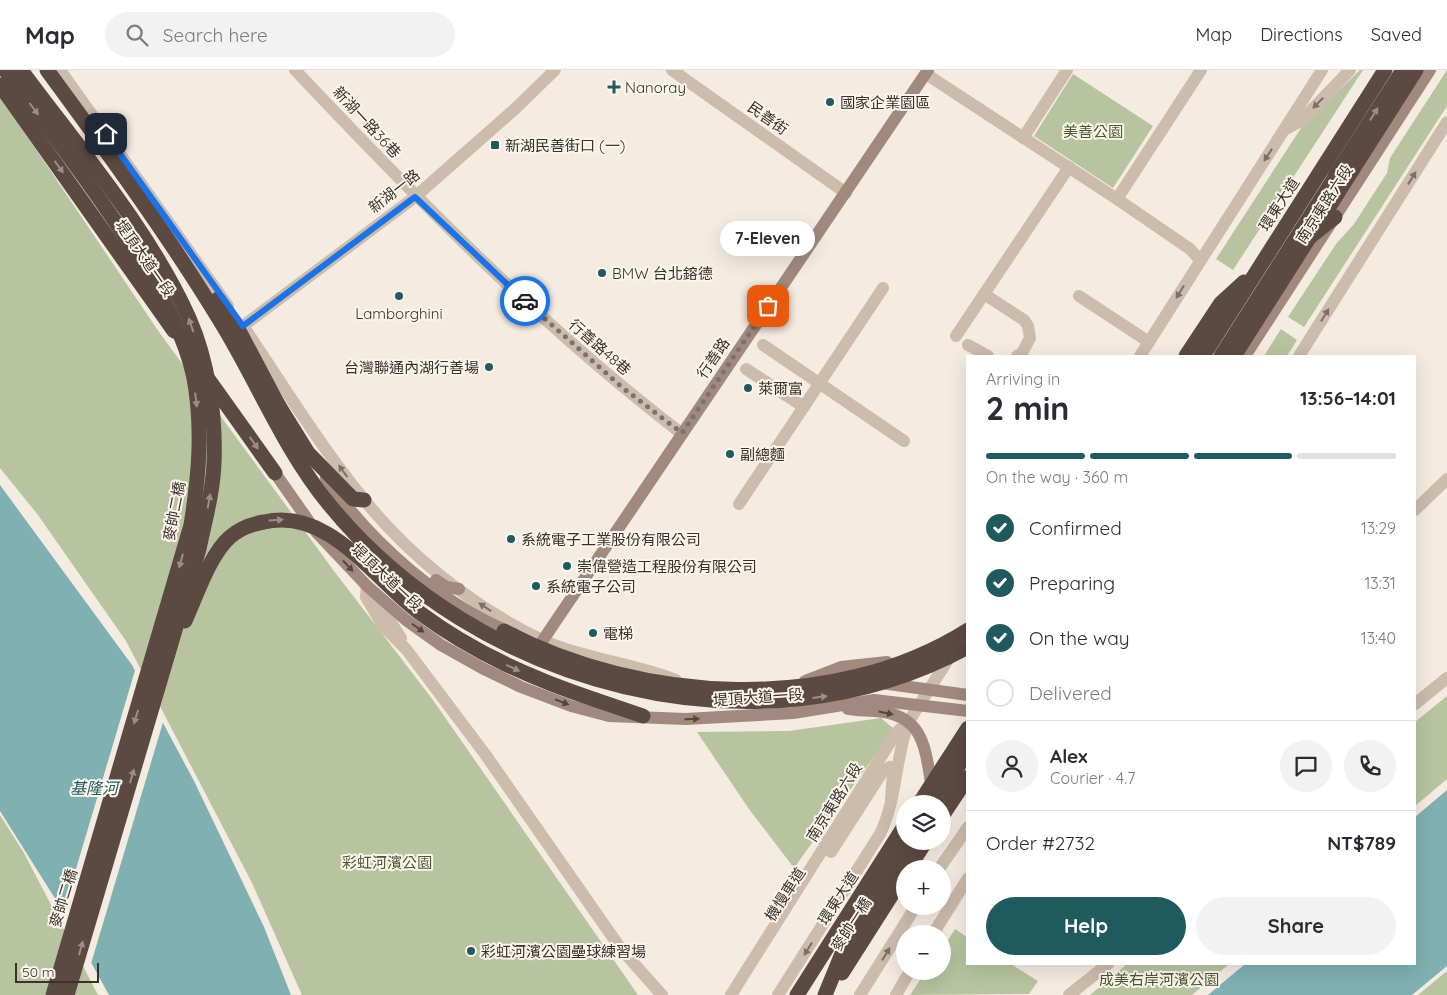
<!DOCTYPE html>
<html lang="en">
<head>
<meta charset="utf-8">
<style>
	body { margin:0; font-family:Quicksand,"Noto Sans TC",sans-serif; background:#f2f2f3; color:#2b2b33; height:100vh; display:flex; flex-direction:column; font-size:19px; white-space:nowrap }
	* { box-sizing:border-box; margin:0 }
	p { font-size:16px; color:#7c7c81 }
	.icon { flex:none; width:28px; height:28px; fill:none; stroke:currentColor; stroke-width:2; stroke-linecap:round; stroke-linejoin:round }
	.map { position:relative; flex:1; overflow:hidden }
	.panel { position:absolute; left:966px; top:285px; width:450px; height:610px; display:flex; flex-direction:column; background:#fff; border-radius:0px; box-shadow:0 5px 20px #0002 }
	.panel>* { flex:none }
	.buttons { position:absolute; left:896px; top:725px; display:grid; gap:10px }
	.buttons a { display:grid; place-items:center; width:55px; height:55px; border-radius:50%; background:#fff; box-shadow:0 5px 20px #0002; font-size:25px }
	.scale { position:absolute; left:15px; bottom:12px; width:84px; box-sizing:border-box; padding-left:5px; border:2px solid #3b302b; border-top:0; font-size:14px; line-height:18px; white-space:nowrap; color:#3b302b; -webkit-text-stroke:4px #fbf5ee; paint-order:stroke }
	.pin { position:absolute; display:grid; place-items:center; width:42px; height:42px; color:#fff; margin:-21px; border-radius:10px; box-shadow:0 2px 8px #0006 }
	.courier { position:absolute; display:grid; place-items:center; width:50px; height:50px; margin:-25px; border:4px solid #1a73e8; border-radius:50%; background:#fff; color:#222; box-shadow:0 1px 6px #0007 }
	.bubble { position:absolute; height:35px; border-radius:18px; background:#fff; box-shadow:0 5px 20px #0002; font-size:16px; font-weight:700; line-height:35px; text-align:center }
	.head em { font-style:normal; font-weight:700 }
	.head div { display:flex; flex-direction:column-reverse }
	.head { display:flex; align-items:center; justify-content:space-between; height:85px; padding:0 20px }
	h1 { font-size:32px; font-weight:700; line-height:38px }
	.bar { display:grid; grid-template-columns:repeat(4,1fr); gap:8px 5px; align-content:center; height:60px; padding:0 20px }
	.bar i { height:6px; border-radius:4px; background:#e1e1e2 }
	.bar .selected { background:#1f5a5e }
	.bar p { grid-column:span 4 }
	.line { display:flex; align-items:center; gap:12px; padding:0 20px; border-top:1px solid #e1e1e2 }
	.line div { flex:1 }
	.round { display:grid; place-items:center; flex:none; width:52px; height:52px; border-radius:26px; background:#f2f2f3 }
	ol { padding:0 20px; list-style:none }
	li { display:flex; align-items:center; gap:15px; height:55px }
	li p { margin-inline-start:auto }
	li .icon { padding:5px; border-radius:50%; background:#1f5a5e; color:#fff; stroke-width:4 }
	li:last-child { color:#7c7c81 }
	li i { width:28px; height:28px; border:2px solid #e1e1e2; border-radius:50% }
	.primary-button { display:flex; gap:10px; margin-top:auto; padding:10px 20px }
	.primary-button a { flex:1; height:58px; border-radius:30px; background:#1f5a5e; color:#fff; font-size:20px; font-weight:700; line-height:58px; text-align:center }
	.primary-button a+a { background:#f2f2f3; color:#2b2b33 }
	header { display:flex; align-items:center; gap:30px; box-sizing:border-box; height:70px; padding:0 25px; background:#fff; border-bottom:1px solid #e1e1e2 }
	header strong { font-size:24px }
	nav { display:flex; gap:28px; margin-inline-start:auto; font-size:18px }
	.search { width:350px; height:45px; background:#f2f2f3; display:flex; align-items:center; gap:12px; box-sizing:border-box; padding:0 18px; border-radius:28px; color:#7c7c81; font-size:19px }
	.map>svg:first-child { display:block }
</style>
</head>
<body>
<header>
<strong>Map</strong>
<div class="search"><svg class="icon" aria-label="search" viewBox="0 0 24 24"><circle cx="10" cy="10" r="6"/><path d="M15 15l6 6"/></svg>Search here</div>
<nav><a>Map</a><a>Directions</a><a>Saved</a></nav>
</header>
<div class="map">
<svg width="1447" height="925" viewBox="0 0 1447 925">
	<rect width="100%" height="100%" fill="#f4ebe1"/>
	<g fill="#b8c4a0">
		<path d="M1360 0H1363L1233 200 1216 189 1303 55Z"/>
		<path d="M1447 0V36L1304 257 1288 247 1336 174 1354 154 1387 103 1390 88Z"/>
		<path d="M1073 4 1153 56 1113 118 1034 66Z"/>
		<path d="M0 26 159 262 334 501 433 630 638 925H302L252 813 126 571 38 445 0 398Z"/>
		<path d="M1281 259 1297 270 1287 286H1264Z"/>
		<path d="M1447 626V709L1415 736V652Z"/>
		<path d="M881 648 894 659 794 798 749 739 697 662 789 661Z"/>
		<path d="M0 745 24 783 98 925H0Z"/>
		<path d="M955 859 967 867 968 894H1011L1038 911 1029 924 910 925 926 901H942L943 878Z"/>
		<path d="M1127 894H1229L1192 925H1090Z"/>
		<path d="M1447 901V925H1418Z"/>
	</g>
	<g fill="#7fb0b2">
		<path d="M0 415 132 595 194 711 264 857 291 925H109L61 838 0 741Z"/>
		<path d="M1447 720V896L1412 925H1208L1245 894H1415V747Z"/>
	</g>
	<path fill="#f4ebe1" d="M136 597 164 649 90 897 62 846Z"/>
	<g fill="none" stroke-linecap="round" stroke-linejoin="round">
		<g stroke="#cdbbac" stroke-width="12">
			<path d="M60 0 228 236"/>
			<path d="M295 0C417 129 540 255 681 363"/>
			<path d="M672 0 846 123"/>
			<path d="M926 4 1117 129 1190 179 1200 190"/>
			<path d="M1286 59 1302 50 1350 0"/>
			<path d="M1023 68 1067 0"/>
			<path d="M1117 129 1201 0"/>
			<path d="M984 224 1024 250 1028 256 1030 268 1022 283 1017 286"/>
			<path d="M1079 226 1149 272"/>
			<path d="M243 256C288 322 333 398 387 456 430 502 485 543 542 570 585 589 633 593 676 610"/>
			<path d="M243 256 415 127 517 37 555 0"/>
			<path d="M956 266 1069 97"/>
			<path d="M763 275 904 371"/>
			<path d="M968 275 988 286"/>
			<path d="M1140 286 1322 0"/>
			<path d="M1299 286 1447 52"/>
			<path d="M746 299 804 337"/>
			<path d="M739 434 883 218"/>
			<path d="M1415 440 1447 409"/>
			<path d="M367 516 366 527 383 556 406 579 485 684 621 879 662 925"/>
			<path d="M374 526 401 568"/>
			<path d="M1415 634 1447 608"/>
			<path d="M831 782 883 701 890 697 893 700 891 731"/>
			<path d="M939 799 968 757"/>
			<path d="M933 864 968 808"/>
			<path d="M731 925 896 663 909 651 953 582"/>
			<path d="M778 925 880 764C897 729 895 689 908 654"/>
			<path d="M860 925 916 836"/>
			<path d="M896 925 910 901"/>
			<path d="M1069 925 1108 894"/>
		</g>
		<g stroke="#a18a7d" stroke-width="12">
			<path d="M1245 286 1430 0"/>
			<path d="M275 403 317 463 367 516 406 550 441 575 482 598 521 617 571 636 609 646 686 649 793 643 874 630 968 641"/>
			<path d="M326 408C371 473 439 533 514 564"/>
			<path d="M436 510 446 517 459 519"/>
			<path d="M543 570 928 0"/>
			<path d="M805 611 841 597 887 592"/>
			<path d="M881 613 968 625"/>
			<path d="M848 639C857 641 866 640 875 641 922 644 925 675 931 713"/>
		</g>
		<g stroke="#5c4a42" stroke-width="15">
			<path d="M0 15 174 261"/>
			<path d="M1335 106 1403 0"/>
			<path d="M1311 166 1335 147"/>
			<path d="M206 306 275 403"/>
			<path d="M277 333 308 383 353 429 364 430"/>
			<path d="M596 630 643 646"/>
			<path d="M919 734 968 658"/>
			<path d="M934 734 968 681"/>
			<path d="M908 799 926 771"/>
			<path d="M842 903 905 804"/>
			<path d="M797 925 905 755"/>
			<path d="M825 925 848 869 910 771"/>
		</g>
		<g stroke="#5c4a42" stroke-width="15">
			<path d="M5 0C51 62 98 123 139 188 162 225 185 265 194 308 203 358 199 405 191 455L53 925"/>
			<path d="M21 0C78 77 150 161 189 248 208 291 216 346 214 393 213 422 205 450 199 479L67 925"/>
			<path d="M47 0C108 83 169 166 222 254 258 313 284 379 328 433 476 616 757 692 968 577"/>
			<path d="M218 229 237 257 283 344"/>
			<path d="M1186 286 1221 233 1244 212"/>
			<path d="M1203 286 1385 0"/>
			<path d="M1221 286 1342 96"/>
			<path d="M1234 286 1416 0"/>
			<path d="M185 551C196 527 210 484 230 467 239 459 252 454 264 452 329 437 374 509 420 543 474 583 533 609 596 630"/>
			<path d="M504 561C641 633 833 645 968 560"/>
			<path d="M942 746 968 707"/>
		</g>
	</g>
	<defs><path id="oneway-solid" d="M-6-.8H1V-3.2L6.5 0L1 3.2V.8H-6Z" transform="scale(1.25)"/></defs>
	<g fill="#7d6f65">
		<use href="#oneway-solid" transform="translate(1318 33) rotate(135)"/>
		<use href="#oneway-solid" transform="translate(1268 85) rotate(123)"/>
		<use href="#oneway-solid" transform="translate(1412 108) rotate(-58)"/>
		<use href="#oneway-solid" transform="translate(1180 222) rotate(122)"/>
		<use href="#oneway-solid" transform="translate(1325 245) rotate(-58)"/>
		<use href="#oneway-solid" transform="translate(343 401) rotate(-126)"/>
		<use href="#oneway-solid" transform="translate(485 537) rotate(-147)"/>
		<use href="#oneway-solid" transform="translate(808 879) rotate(122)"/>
		<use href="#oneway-solid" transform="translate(886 884) rotate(-58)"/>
	</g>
	<g fill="#9c8e87">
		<use href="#oneway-solid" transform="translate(34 39) rotate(53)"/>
		<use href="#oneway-solid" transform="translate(1374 44) rotate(-58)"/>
		<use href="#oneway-solid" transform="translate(59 97) rotate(54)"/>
		<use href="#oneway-solid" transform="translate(191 255) rotate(-109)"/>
		<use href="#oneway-solid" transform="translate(196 330) rotate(83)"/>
		<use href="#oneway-solid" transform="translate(254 373) rotate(55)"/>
		<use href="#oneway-solid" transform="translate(209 431) rotate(-80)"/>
		<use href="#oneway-solid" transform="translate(276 450) rotate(-4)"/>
		<use href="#oneway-solid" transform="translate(181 491) rotate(105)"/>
		<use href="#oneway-solid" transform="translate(513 598) rotate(25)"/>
		<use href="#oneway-solid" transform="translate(820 627) rotate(-7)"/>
		<use href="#oneway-solid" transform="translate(136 647) rotate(107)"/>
		<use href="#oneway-solid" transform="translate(132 706) rotate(-74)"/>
		<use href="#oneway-solid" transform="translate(81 878) rotate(-74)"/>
	</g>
	<g fill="#544640">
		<use href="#oneway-solid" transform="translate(348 496) rotate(47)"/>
		<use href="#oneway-solid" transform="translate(418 558) rotate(35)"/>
		<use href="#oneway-solid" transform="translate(562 632) rotate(21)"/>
		<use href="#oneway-solid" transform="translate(886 643) rotate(12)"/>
		<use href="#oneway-solid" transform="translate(692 649) rotate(-1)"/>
	</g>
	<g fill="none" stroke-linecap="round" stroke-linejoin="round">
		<path stroke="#7c716b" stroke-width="5" stroke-dasharray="0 9" d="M525 231 623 318 682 363 768 236"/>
		<path stroke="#1a73e8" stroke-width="6" d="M106 64 243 256 415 127 525 231"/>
	</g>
	<g fill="#1f5a5e" stroke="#fbf5ee" stroke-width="2">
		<path d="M611.5 9.5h5v5h5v5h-5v5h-5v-5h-5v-5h5z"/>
		<circle cx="830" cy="32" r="5"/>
		<rect x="490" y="70" width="10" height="10" rx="2.5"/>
		<circle cx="602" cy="203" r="5"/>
		<circle cx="399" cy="226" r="5"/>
		<circle cx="489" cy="297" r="5"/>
		<circle cx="748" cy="318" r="5"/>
		<circle cx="730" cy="384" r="5"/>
		<circle cx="511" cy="469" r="5"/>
		<circle cx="567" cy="496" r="5"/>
		<circle cx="536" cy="516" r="5"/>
		<circle cx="593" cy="563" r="5"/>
		<circle cx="471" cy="881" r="5"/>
	</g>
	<g text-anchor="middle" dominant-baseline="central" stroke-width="4" stroke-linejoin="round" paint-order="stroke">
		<g font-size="15" fill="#3b302b" stroke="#fbf5ee" text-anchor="start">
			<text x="625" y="17">Nanoray</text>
			<text x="840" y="32">國家企業園區</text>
			<text x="505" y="75">新湖民善街口 (一)</text>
			<text x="612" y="203">BMW 台北鎔德</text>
			<text x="399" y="243" text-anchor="middle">Lamborghini</text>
			<text x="479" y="297" text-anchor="end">台灣聯通內湖行善場</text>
			<text x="758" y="318">萊爾富</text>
			<text x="740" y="384">副總麵</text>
			<text x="521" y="469">系統電子工業股份有限公司</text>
			<text x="577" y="496">崇偉營造工程股份有限公司</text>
			<text x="546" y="516">系統電子公司</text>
			<text x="603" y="563">電梯</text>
			<text x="481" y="881">彩虹河濱公園壘球練習場</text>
		</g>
		<g font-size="15" fill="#3b302b" stroke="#fbf5ee">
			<text transform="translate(768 48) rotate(35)">民善街</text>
			<text transform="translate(367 52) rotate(47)">新湖一路36巷</text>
			<text transform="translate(394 121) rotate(-38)">新湖一路</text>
			<text transform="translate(1279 134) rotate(-57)">環東大道</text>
			<text transform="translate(1324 134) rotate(-57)">南京東路六段</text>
			<text transform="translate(145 188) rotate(55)">堤頂大道一段</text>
			<text transform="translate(600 277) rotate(41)">行善路48巷</text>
			<text transform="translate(713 288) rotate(-56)">行善路</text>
			<text transform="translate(174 441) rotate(-79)">麥帥二橋</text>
			<text transform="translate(387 507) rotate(43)">堤頂大道一段</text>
			<text transform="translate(758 627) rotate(-4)">堤頂大道一段</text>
			<text transform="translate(834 732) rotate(-58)">南京東路六段</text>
			<text transform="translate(785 824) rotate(-57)">機慢車道</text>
			<text transform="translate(63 828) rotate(-73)">麥帥二橋</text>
			<text transform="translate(838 828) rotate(-57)">環東大道</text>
			<text transform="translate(851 854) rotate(-57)">麥帥一橋</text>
		</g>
		<g font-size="15" fill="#4a5a2e" stroke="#fbf5ee">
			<text x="1093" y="61">美善公園</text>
			<text x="387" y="792">彩虹河濱公園</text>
			<text x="1159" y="909">成美右岸河濱公園</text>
		</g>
		<g font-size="16" font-style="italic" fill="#1f5a5e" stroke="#fbf5ee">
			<text x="94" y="718">基隆河</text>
		</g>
	</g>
</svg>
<div class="buttons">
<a><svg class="icon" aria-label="layers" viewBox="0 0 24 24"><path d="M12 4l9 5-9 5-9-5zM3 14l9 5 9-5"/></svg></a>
<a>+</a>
<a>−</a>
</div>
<div class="scale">50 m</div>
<div class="pin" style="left:768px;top:236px;background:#ea580c"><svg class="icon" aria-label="bag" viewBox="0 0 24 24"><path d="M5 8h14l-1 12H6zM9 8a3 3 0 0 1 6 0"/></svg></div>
<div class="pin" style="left:106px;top:64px;background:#1f2937"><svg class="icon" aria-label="home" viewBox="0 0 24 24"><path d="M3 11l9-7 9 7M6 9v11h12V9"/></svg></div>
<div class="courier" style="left:525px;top:231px"><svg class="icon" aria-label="car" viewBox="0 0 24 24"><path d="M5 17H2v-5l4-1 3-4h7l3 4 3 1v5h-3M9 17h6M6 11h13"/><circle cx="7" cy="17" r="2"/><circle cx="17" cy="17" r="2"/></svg></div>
<div class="bubble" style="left:720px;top:151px;width:95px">7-Eleven</div>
<section class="panel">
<div class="head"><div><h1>2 min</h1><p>Arriving in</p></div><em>13:56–14:01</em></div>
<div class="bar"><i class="selected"></i><i class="selected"></i><i class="selected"></i><i></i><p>On the way · 360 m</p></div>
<ol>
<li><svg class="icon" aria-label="check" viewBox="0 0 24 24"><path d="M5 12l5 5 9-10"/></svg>Confirmed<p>13:29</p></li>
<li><svg class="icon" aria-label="check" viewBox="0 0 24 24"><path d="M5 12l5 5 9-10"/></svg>Preparing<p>13:31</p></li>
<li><svg class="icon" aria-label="check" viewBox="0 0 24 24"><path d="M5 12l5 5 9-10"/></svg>On the way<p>13:40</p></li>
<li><i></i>Delivered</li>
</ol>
<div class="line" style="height:90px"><a class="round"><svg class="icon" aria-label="person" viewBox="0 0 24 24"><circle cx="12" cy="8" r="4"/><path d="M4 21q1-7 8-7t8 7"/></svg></a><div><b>Alex</b><p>Courier · 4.7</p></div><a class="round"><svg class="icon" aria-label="chat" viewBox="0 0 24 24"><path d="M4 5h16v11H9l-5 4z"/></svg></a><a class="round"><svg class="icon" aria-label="phone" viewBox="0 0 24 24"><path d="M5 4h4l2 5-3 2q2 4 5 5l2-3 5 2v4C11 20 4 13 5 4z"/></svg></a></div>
<div class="line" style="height:65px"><div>Order #2732</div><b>NT$789</b></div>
<div class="primary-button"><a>Help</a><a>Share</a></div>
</section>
</div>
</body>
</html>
